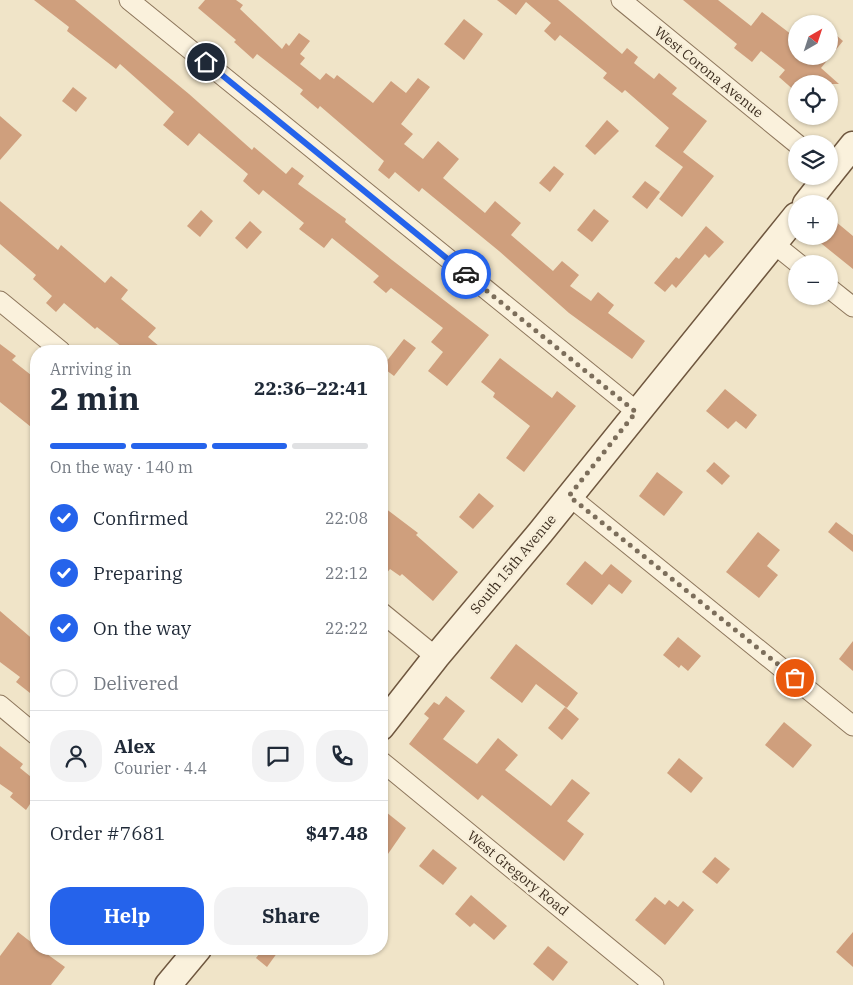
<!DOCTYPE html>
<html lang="en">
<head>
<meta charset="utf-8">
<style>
	body { margin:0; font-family:"IBM Plex Serif",serif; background:#f2f2f3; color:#1f2937; height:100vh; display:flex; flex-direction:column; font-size:19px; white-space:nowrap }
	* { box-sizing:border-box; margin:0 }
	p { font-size:16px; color:#747a83 }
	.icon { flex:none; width:28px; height:28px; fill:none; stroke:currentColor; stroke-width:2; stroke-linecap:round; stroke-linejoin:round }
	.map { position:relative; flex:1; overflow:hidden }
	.sheet { position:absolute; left:30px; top:345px; width:358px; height:610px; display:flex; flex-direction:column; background:#fff; border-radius:20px; box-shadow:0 1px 4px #0004 }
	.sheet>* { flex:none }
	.needle { width:32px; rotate:39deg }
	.tools { position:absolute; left:788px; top:15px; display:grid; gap:10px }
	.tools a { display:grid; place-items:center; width:50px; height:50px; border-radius:50%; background:#fff; box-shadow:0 1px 4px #0004; font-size:25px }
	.pin { position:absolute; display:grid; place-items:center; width:42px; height:42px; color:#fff; margin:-21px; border:2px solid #fff; border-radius:50%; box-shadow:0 1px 5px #0007 }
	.courier { position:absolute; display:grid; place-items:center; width:50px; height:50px; margin:-25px; border:4px solid #2563eb; border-radius:50%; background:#fff; color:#222; box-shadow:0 1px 6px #0007 }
	.head em { font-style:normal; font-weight:700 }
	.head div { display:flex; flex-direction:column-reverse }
	.head { display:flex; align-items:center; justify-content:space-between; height:85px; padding:0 20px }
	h1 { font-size:32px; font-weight:700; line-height:38px }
	.bar { display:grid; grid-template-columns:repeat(4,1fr); gap:8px 5px; align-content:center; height:60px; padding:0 20px }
	.bar i { height:6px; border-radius:4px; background:#e0e1e3 }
	.bar .selected { background:#2563eb }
	.bar p { grid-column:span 4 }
	.line { display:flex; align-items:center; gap:12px; padding:0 20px; border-top:1px solid #e0e1e3 }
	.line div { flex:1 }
	.round { display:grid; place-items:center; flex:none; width:52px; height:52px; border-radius:20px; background:#f2f2f3 }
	ol { padding:0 20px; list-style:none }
	li { display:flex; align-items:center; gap:15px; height:55px }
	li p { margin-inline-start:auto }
	li .icon { padding:5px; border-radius:50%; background:#2563eb; color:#fff; stroke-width:4 }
	li:last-child { color:#747a83 }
	li i { width:28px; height:28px; border:2px solid #e0e1e3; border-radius:50% }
	.action { display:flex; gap:10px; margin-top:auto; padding:10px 20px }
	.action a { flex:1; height:58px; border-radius:20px; background:#2563eb; color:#fff; font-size:20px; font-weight:700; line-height:58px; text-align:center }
	.action a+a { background:#f2f2f3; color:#1f2937 }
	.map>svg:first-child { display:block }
</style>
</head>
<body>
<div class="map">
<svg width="853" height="985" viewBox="0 0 853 985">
	<rect width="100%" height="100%" fill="#f0e4c8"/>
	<g fill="#cf9f7d">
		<path d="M34 0H75L189 94 252 150 254 147 286 174 292 167 304 176 298 184 346 219 345 222 392 260 489 335 447 386 428 371 443 352 431 342 443 328 391 288 386 293 373 282 379 276 332 238 324 248 299 229 304 223 263 190 259 195 243 181 248 174 199 133 188 146 163 125 174 112 120 64 116 69 67 31 69 27Z"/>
		<path d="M205 0H236L243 5 240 9 282 49 286 43 289 46 299 33 310 41 300 54 305 58 300 64 320 80 326 73 334 79 337 75 373 103 391 81 406 93 418 78 430 87 401 124 413 134 404 144 423 159 438 141 459 159 443 178 485 213 495 201 521 223 511 235 553 271 562 261 579 275 570 286 591 301 598 292 614 305 608 313 645 341 632 359 569 313 499 251 422 188 419 192 395 172 389 179 378 170 384 161 320 106 318 109 300 94 303 90 257 54 253 59 234 42 236 40 198 8Z"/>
		<path d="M497 0H558L622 54 627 48 638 57 634 63 654 79 659 73 677 88 672 94 707 121 683 152 714 176 682 217 659 199 683 167 655 146 669 128 625 90 622 93 603 78 607 73 560 35 555 41 544 31 551 23 526 2 516 15Z"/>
		<path d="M683 0H718L751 26 762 12 796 38V56H829V29L843 41 821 68 839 84H796V92L779 77 785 70 761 51 752 62 734 48 737 44Z"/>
		<path d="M464 19 483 34 464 60 444 44Z"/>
		<path d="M73 87 87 98 76 112 62 101Z"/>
		<path d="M0 116 22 135 0 160Z"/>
		<path d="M607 120 619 131 595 155 585 146Z"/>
		<path d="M554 166 564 174 550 192 539 183Z"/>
		<path d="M645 181 660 192 647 209 632 197Z"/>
		<path d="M0 201 58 250 61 245 105 283 111 276 128 290 121 299 156 328 148 337 165 351H127L97 327 95 329 64 303 56 312 46 303 52 296 33 279 36 275 0 244Z"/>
		<path d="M594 209 609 221 592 242 577 230Z"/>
		<path d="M201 210 213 221 200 237 187 226Z"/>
		<path d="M829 216 853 236V269L812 236H829Z"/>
		<path d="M250 221 262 232 247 249 235 238Z"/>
		<path d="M706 226 724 242 709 258 705 254 676 288 672 284 665 292 654 283 676 257 679 259Z"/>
		<path d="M404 339 416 348 394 376 382 367Z"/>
		<path d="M0 344 16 356 12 360 36 379V431L0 402Z"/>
		<path d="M500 358 552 398 557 391 576 406 524 472 506 458 530 426 493 397 495 393 481 382Z"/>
		<path d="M725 389 757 415 746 429 736 421 728 429 706 411Z"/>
		<path d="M714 462 730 476 722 485 706 471Z"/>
		<path d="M657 472 683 492 664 516 639 496Z"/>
		<path d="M479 493 494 506 473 529 459 517Z"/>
		<path d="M381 505 418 533 416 535 458 572 433 601 402 574 400 576 390 569 381 580Z"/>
		<path d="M836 522 853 535V552L828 532Z"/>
		<path d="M758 532 780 550 767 566 778 575 759 598 726 572Z"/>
		<path d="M585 561 602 575 611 564 632 581 622 594 609 584 592 605 566 584Z"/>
		<path d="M0 611 36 642V686L30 693 16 682 20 677 0 662Z"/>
		<path d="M678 637 701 656 688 671 681 665 679 668 663 655Z"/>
		<path d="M853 641V671L839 659Z"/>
		<path d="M516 644 578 693 567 708 536 684 522 703 490 678Z"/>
		<path d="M446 696 465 711 443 739 477 764 498 738 518 755 505 770 551 806 572 779 590 793 567 821 584 834 564 861 482 795 478 800 409 744 429 718 424 714 434 702 439 705Z"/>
		<path d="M565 707 579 719 562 740 548 728Z"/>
		<path d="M784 722 812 745 793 768 765 745Z"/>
		<path d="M0 746 23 764 20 768 36 781V809L30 804 26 810 10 797 13 793 0 784Z"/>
		<path d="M679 758 703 778 691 793 667 773Z"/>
		<path d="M381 808 406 828 381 864Z"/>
		<path d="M433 849 457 868 443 885 419 866Z"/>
		<path d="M715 857 730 869 717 884 702 872Z"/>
		<path d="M471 895 507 926 494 940 474 923 470 927 455 914Z"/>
		<path d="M655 897 665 905 669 900 678 907 683 901 694 910 665 945 635 920Z"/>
		<path d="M18 932 36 946V949H40L65 967 51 985H0V956Z"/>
		<path d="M853 932V967L836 952Z"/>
		<path d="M548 946 568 962 553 981 533 964Z"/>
		<path d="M263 949H280L267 967 256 958Z"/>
	</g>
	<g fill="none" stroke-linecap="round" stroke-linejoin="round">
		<defs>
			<g id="street">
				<path d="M129 0 636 411"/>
				<path d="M621 0 797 144"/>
				<path d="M774 244 799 264"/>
				<path d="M829 288 853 307"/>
				<path d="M0 301 61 351"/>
				<path d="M569 496 853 726"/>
				<path d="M381 612 436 657"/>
				<path d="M0 705 36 735"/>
				<path d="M381 761 654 985"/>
			</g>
			<g id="secondary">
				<path d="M829 175 853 145"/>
				<path d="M806 204 828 176"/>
				<path d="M381 727 436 657 540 533 796 216"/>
				<path d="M168 985 198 949"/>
			</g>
		</defs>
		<use href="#street" stroke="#8d765c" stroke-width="21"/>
		<use href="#secondary" stroke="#6f573f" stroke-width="29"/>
		<use href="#street" stroke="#faf1dc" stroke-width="19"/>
		<use href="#secondary" stroke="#faf1dc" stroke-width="26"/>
	</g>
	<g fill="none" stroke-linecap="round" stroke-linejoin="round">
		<path stroke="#7c6e5b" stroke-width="5" stroke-dasharray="0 9" d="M466 274 636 412 569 496 795 678"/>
		<path stroke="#2563eb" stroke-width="6" d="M206 62 466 274"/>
	</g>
	<g text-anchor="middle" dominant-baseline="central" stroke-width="5" stroke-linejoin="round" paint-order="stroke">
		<g font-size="14" fill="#3d2e20" stroke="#f7eed8">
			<text transform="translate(709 72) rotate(39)">West Corona Avenue</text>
			<text transform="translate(513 564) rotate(-50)">South 15th Avenue</text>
			<text transform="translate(518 873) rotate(39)">West Gregory Road</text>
		</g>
	</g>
</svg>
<div class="tools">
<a><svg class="needle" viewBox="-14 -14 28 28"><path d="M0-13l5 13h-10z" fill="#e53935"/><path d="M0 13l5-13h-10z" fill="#747a83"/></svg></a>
<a><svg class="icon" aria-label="locate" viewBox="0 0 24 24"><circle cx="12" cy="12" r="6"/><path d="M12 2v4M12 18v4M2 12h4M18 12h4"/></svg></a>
<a><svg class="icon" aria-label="layers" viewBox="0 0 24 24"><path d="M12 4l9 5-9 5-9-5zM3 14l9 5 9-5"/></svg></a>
<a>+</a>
<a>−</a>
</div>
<div class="pin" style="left:795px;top:678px;background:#ea580c"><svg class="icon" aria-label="bag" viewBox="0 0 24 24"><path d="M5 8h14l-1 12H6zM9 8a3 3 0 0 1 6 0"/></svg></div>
<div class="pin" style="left:206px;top:62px;background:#1f2937"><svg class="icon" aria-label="home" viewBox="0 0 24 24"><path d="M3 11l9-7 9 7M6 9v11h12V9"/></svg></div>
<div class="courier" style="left:466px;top:274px"><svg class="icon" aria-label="car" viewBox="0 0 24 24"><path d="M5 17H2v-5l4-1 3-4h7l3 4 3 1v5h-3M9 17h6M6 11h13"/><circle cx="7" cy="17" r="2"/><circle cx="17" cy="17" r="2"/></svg></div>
<section class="sheet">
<div class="head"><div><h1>2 min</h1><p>Arriving in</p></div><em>22:36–22:41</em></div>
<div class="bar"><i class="selected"></i><i class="selected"></i><i class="selected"></i><i></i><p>On the way · 140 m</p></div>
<ol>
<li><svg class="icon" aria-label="check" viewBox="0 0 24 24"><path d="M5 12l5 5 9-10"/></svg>Confirmed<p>22:08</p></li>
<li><svg class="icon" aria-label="check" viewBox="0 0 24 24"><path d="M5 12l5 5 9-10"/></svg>Preparing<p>22:12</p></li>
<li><svg class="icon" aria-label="check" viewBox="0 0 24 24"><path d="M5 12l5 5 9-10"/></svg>On the way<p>22:22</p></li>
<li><i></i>Delivered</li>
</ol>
<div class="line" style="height:90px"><a class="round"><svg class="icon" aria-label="person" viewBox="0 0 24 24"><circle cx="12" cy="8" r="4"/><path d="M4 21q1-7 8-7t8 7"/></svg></a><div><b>Alex</b><p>Courier · 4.4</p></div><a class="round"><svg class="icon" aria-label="chat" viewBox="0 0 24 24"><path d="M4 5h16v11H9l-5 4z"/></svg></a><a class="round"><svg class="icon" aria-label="phone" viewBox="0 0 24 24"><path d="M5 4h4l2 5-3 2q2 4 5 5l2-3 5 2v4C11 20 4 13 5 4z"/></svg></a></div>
<div class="line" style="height:65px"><div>Order #7681</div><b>$47.48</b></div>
<div class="action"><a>Help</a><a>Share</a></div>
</section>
</div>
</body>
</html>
